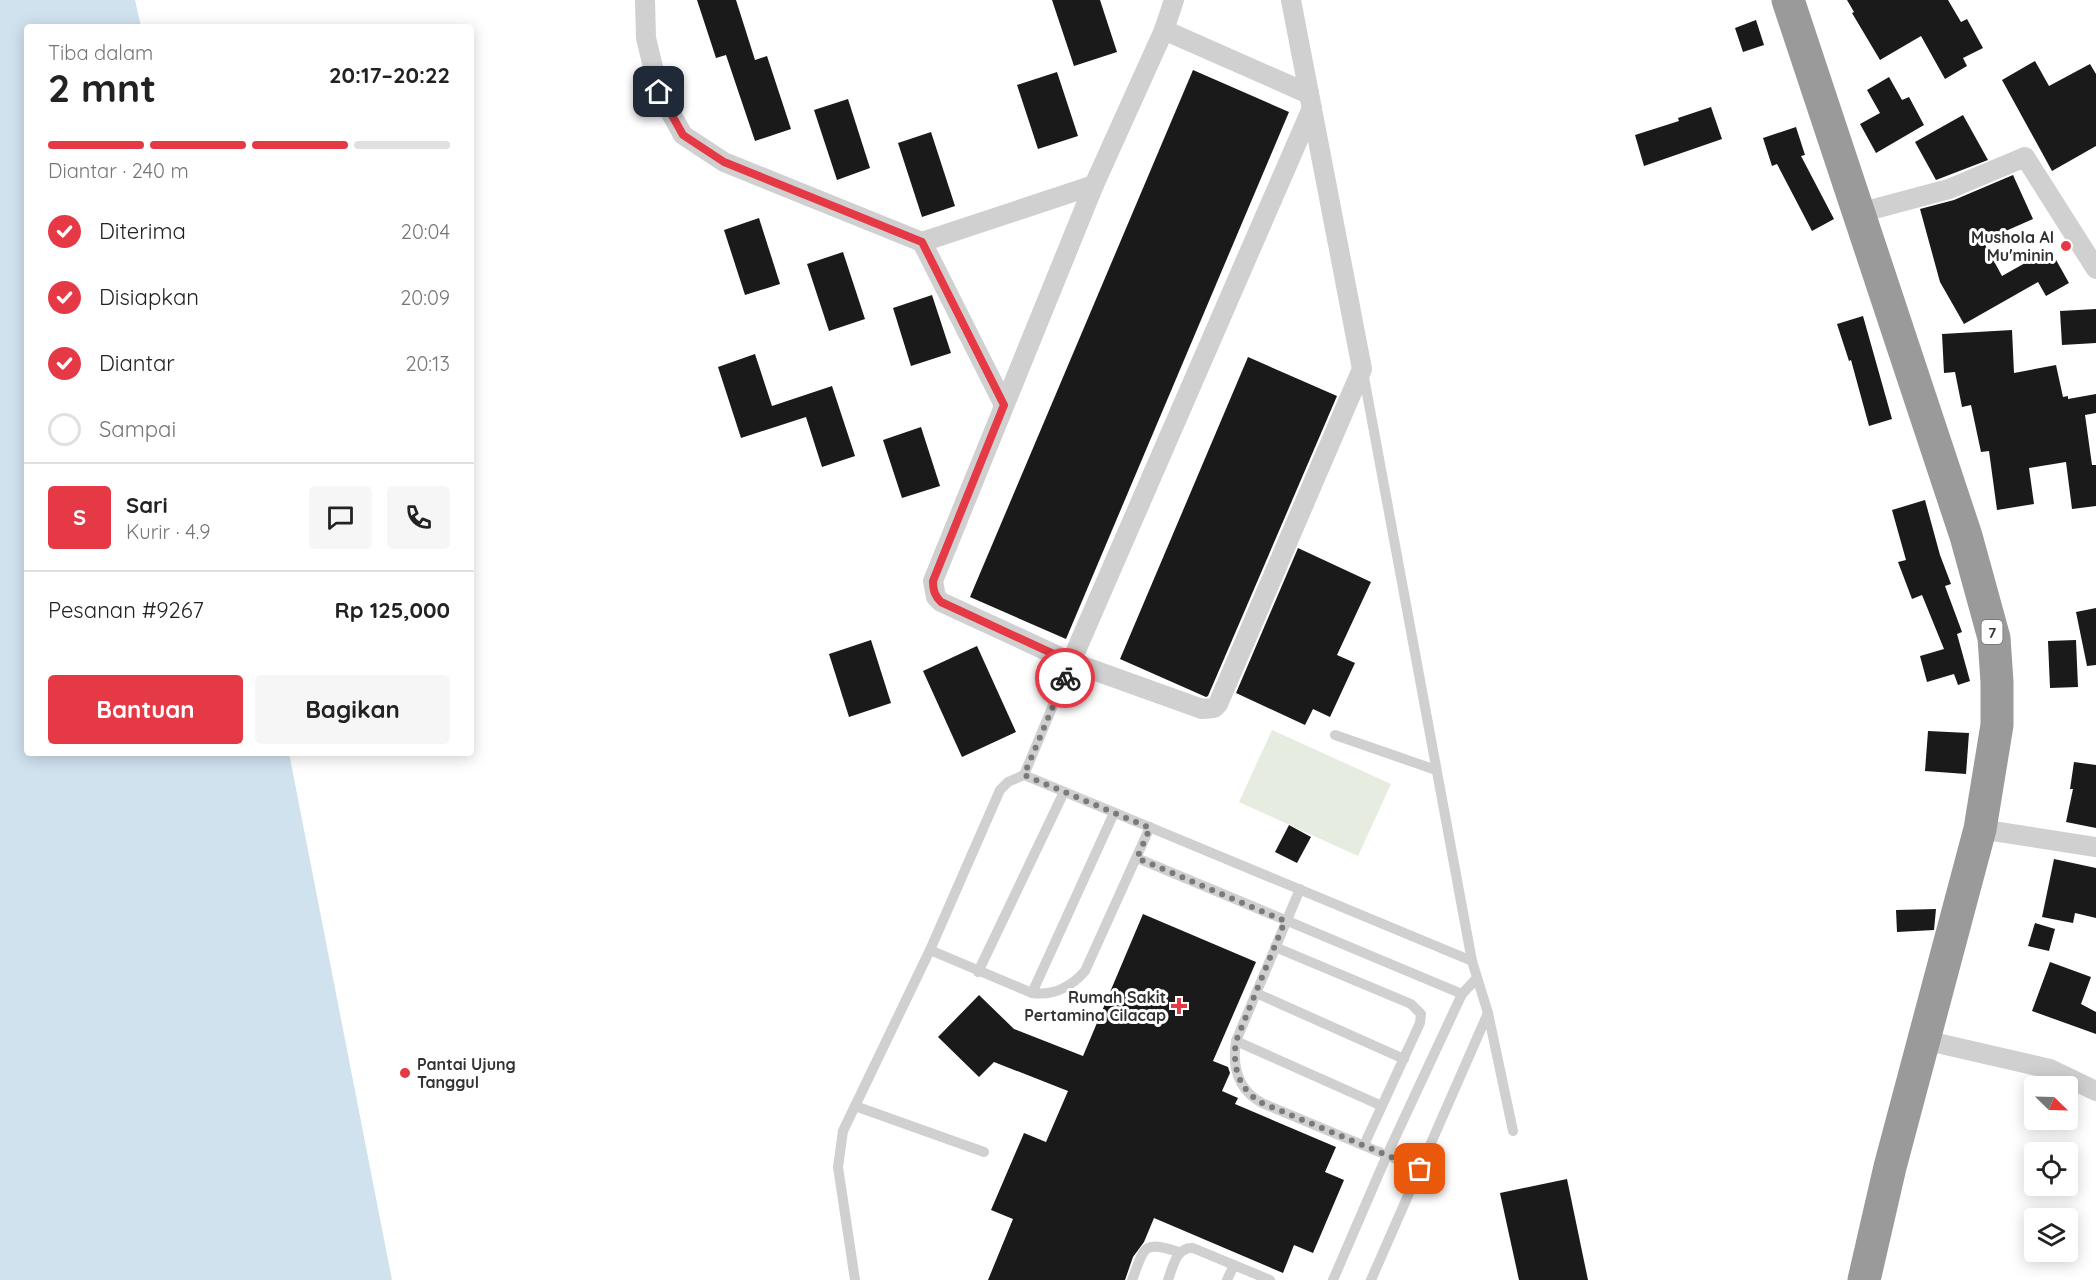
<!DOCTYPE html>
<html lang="id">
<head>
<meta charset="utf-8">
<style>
	body { margin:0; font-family:Quicksand,sans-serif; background:#f6f6f6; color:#222; height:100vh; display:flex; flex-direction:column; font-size:22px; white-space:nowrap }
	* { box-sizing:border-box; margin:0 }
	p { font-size:20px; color:#767676 }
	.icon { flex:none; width:33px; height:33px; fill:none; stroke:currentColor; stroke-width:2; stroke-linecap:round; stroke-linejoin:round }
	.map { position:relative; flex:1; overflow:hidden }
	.side { position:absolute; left:24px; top:24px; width:450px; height:732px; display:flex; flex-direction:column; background:#fff; border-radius:6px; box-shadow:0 3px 15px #0003 }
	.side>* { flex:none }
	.needle { width:39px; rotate:113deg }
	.buttons { position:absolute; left:2024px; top:1076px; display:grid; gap:12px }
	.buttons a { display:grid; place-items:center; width:54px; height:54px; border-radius:6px; background:#fff; box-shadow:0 3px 15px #0003; font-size:30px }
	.pin { position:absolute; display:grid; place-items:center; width:51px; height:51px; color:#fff; margin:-26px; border-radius:12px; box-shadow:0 3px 9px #0006 }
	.courier { position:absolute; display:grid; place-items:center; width:60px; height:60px; margin:-30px; border:4px solid #e63946; border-radius:50%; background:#fff; color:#222; box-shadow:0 2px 8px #0007 }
	.overview em { font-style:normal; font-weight:800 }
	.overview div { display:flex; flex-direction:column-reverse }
	.overview { display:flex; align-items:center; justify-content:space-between; height:102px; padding:0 24px }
	h1 { font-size:39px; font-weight:800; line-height:45px }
	.bar { display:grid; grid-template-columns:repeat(4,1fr); gap:9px 6px; align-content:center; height:72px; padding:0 24px }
	.bar i { height:8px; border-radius:4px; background:#e0e0e0 }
	.bar .current { background:#e63946 }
	.bar p { grid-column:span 4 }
	.line { display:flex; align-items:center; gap:15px; padding:0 24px; border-top:2px solid #e0e0e0 }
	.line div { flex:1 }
	.round { display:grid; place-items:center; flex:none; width:63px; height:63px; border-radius:6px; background:#f6f6f6 }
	ol { padding:0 24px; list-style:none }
	li { display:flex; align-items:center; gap:18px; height:66px }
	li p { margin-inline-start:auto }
	li .icon { padding:6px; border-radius:50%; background:#e63946; color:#fff; stroke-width:4 }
	li:last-child { color:#767676 }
	li i { width:33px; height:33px; border:3px solid #e0e0e0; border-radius:50% }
	.action { display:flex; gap:12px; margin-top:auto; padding:12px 24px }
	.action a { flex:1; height:69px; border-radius:6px; background:#e63946; color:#fff; font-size:24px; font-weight:800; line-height:69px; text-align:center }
	.action a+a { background:#f6f6f6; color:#222 }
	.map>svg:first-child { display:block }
</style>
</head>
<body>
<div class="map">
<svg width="2096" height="1280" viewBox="0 0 2096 1280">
	<rect width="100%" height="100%" fill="#fff"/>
	<path fill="#e6ecdf" d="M1272 730 1391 784 1358 856 1239 802Z"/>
	<path fill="#cfe2ee" d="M0 0H135L141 27H27V753H289L392 1280H0Z"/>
	<g fill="#1a1a1a">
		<path d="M697 0H736L755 60 767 56 791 129 755 141 726 55 716 58Z"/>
		<path d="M1052 0H1100L1117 52 1074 66Z"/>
		<path d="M1847 0H1948L1961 22 1967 19 1983 48 1963 58 1967 66 1945 79 1921 36 1880 60 1852 13 1854 12Z"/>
		<path d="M1756 20 1764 45 1743 52 1735 28Z"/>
		<path d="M2035 61 2049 86 2090 64 2096 74V146L2052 171 2002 80Z"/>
		<path d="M1193 70 1289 112 1066 639 970 597Z"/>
		<path d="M1057 72 1078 136 1038 149 1017 85Z"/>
		<path d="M1889 77 1902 100 1909 97 1924 125 1876 153 1860 124 1880 113 1867 90Z"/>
		<path d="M848 99 870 168 837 180 814 110Z"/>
		<path d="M1711 107 1722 139 1644 166 1635 135 1679 121 1678 118Z"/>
		<path d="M1963 115 1988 160 1936 180 1915 142Z"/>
		<path d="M1796 127 1805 155 1801 156 1834 219 1812 231 1777 164 1772 166 1763 138Z"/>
		<path d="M931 132 955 206 922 217 898 143Z"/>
		<path d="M2013 175 2033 219 1983 241 2002 276 2050 249 2069 283 2046 296 2038 282 1964 324 1940 282 1920 209 1954 200Z"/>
		<path d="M759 218 780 284 745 295 724 230Z"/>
		<path d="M843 252 865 319 829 331 807 264Z"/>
		<path d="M932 295 951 353 911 366 893 308Z"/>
		<path d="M2096 309V343L2062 345 2060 311Z"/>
		<path d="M1863 316 1892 419 1869 426 1851 360 1849 361 1837 324Z"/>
		<path d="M2012 330 2014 373 2056 365 2063 397 2068 396V399L2096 394V413L2085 415 2092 465H2096V506L2072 509 2066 462 2029 468 2034 504 1997 510 1989 451 1981 452 1971 405 1962 407 1955 372 1944 373 1942 334Z"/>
		<path d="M755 354 772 406 832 386 855 456 822 467 806 417 741 438 718 367Z"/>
		<path d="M1248 357 1337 396 1208 696 1206 697 1120 659Z"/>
		<path d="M921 427 940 486 902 498 883 440Z"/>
		<path d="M1925 500 1940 555 1951 584 1945 586 1962 632 1957 634 1970 681 1958 685 1954 674 1927 682 1920 656 1944 649 1922 595 1912 599 1898 562 1906 560 1892 510Z"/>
		<path d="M1298 548 1371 582 1337 655 1355 663 1330 717 1313 709 1305 725 1236 693Z"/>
		<path d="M2096 608V665L2087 666 2076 612Z"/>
		<path d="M871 640 891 703 849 717 829 654Z"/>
		<path d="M2076 640 2078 687 2050 688 2048 641Z"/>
		<path d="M977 646 1016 732 962 757 923 671Z"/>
		<path d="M1928 731 1969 733 1966 774 1925 771Z"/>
		<path d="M2074 762 2096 765V828L2066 822 2073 789H2070Z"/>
		<path d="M1289 825 1311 837 1297 863 1275 852Z"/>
		<path d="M2054 859 2096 868V918L2075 913 2073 923 2042 917Z"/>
		<path d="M1936 909 1934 930 1897 932 1896 910Z"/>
		<path d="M1143 914 1256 962 1213 1061 1228 1067 1230 1073 1222 1091 1238 1098 1235 1104 1336 1147 1325 1172 1344 1180 1313 1253 1294 1245 1283 1273 1154 1218 1144 1242 1133 1257 1125 1280H988L1013 1219 991 1210 1024 1133 1046 1142 1068 1091 994 1062 979 1077 938 1037 979 995 1014 1029 1083 1056Z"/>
		<path d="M2035 923 2055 929 2049 951 2028 946Z"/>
		<path d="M2050 962 2091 977 2081 1004 2096 1012V1034L2032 1011Z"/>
		<path d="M1567 1179 1588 1280H1519L1500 1193Z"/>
	</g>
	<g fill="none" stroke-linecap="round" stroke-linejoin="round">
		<g stroke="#d0d0d0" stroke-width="10">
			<path d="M1363 372 1472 961 1488 1013 1513 1131"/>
			<path d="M1335 735 1436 770"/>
			<path d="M1024 775 1071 662"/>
			<path d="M1137 858 1462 994"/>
			<path d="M1300 889 1236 1041C1232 1067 1238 1090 1262 1103L1420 1169"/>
			<path d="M1275 947 1411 1004 1421 1014 1420 1023 1364 1145"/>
			<path d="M930 950 1032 993C1054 996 1071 987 1085 971L1150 827"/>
			<path d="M978 972 1064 792"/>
			<path d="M1032 993 1114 813"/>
			<path d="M1256 993 1404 1059"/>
			<path d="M1236 1041 1382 1106"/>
			<path d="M855 1106 843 1131 838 1167 855 1280"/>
			<path d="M984 1152 855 1106 930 950 1000 790 1008 782 1024 775 1472 961"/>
			<path d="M1132 1280C1145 1247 1142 1240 1179 1252"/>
			<path d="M1168 1280C1173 1267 1176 1247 1193 1248L1270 1280"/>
			<path d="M1227 1280 1234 1265"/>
			<path d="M1333 1280 1387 1155 1462 994 1477 978"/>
			<path d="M1371 1280 1488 1013"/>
		</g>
		<g stroke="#d0d0d0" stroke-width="20">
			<path d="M645 0 646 38 659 92 683 135 724 162 922 242 1094 185"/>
			<path d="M1174 0 1164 30 1094 185 933 581 936 597 941 602 1071 662 1312 108"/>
			<path d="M1164 30 1309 94"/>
			<path d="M1859 213 1949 189 2025 157 2096 269"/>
			<path d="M922 242 1004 405"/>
			<path d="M1071 662 1202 709 1214 708 1218 704 1362 369 1291 0"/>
			<path d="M1980 829 2096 847"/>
			<path d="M1924 1040 2050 1069 2096 1091"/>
		</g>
		<path stroke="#9a9a9a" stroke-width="33" d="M1788 0 1966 536 1994 638 1997 682V725L1980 829 1890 1167 1864 1280"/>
	</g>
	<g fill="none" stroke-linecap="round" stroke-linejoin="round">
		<path stroke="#7a7a7a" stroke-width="6" stroke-dasharray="0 10.8" d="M1065 678 1024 775 1150 828 1137 858 1285 921 1236 1041C1232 1067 1239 1090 1262 1103L1420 1169"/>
		<path stroke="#e63946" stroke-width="8" d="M659 92 683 135 724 162 922 242 1004 405 933 581C933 591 935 596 941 602L1071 662 1065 678"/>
	</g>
	<g fill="#e63946" stroke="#fff" stroke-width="2">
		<circle cx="2066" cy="246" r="6"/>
		<path d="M1176 997h6v6h6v6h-6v6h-6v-6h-6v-6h6z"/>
		<circle cx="405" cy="1073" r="6"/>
	</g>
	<g text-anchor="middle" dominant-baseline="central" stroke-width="6" stroke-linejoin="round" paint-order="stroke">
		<rect fill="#fff" stroke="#707070" stroke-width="1.5" x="1981.5" y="620" width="21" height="24" rx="4.5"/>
		<g font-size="15" font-weight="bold" fill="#333">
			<text x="1992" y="632">7</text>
		</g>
		<g font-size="16" font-weight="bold" fill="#333" stroke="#fff" text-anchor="end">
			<text x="2054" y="237">Mushola Al<tspan x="2054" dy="18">Mu'minin</tspan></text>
			<text x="1166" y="997">Rumah Sakit<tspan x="1166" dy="18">Pertamina Cilacap</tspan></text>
			<text x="417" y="1064" text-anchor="start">Pantai Ujung<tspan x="417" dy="18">Tanggul</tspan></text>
		</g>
	</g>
</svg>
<div class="buttons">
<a><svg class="needle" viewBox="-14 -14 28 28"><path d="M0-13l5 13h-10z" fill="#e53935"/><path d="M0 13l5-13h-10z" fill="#767676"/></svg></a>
<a><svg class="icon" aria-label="locate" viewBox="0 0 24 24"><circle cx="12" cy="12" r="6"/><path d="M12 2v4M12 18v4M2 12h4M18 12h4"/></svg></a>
<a><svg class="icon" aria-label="layers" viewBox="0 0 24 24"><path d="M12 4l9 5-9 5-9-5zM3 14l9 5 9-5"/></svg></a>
</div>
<div class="pin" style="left:1420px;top:1169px;background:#ea580c"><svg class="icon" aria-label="bag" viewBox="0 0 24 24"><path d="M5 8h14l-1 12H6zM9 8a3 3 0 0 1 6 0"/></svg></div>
<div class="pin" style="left:659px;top:92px;background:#1f2937"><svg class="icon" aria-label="home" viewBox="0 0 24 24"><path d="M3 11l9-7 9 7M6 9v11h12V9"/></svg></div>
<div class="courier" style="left:1065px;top:678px"><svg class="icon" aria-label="bike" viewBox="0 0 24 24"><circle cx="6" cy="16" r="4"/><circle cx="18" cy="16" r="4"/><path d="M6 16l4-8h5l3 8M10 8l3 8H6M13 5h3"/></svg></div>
<section class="side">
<div class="overview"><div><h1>2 mnt</h1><p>Tiba dalam</p></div><em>20:17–20:22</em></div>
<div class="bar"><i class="current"></i><i class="current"></i><i class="current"></i><i></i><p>Diantar · 240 m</p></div>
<ol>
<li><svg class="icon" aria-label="check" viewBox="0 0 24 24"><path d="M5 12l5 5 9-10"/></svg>Diterima<p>20:04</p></li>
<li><svg class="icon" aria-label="check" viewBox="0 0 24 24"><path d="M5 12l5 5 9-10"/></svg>Disiapkan<p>20:09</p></li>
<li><svg class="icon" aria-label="check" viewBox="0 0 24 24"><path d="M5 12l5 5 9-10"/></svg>Diantar<p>20:13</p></li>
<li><i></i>Sampai</li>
</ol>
<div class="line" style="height:108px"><b class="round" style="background:#e63946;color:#fff">S</b><div><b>Sari</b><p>Kurir · 4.9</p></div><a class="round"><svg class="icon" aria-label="chat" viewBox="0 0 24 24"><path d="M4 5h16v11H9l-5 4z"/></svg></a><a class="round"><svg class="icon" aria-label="phone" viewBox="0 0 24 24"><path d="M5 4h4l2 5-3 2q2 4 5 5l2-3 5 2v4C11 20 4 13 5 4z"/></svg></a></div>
<div class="line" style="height:78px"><div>Pesanan #9267</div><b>Rp 125,000</b></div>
<div class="action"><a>Bantuan</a><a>Bagikan</a></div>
</section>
</div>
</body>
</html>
